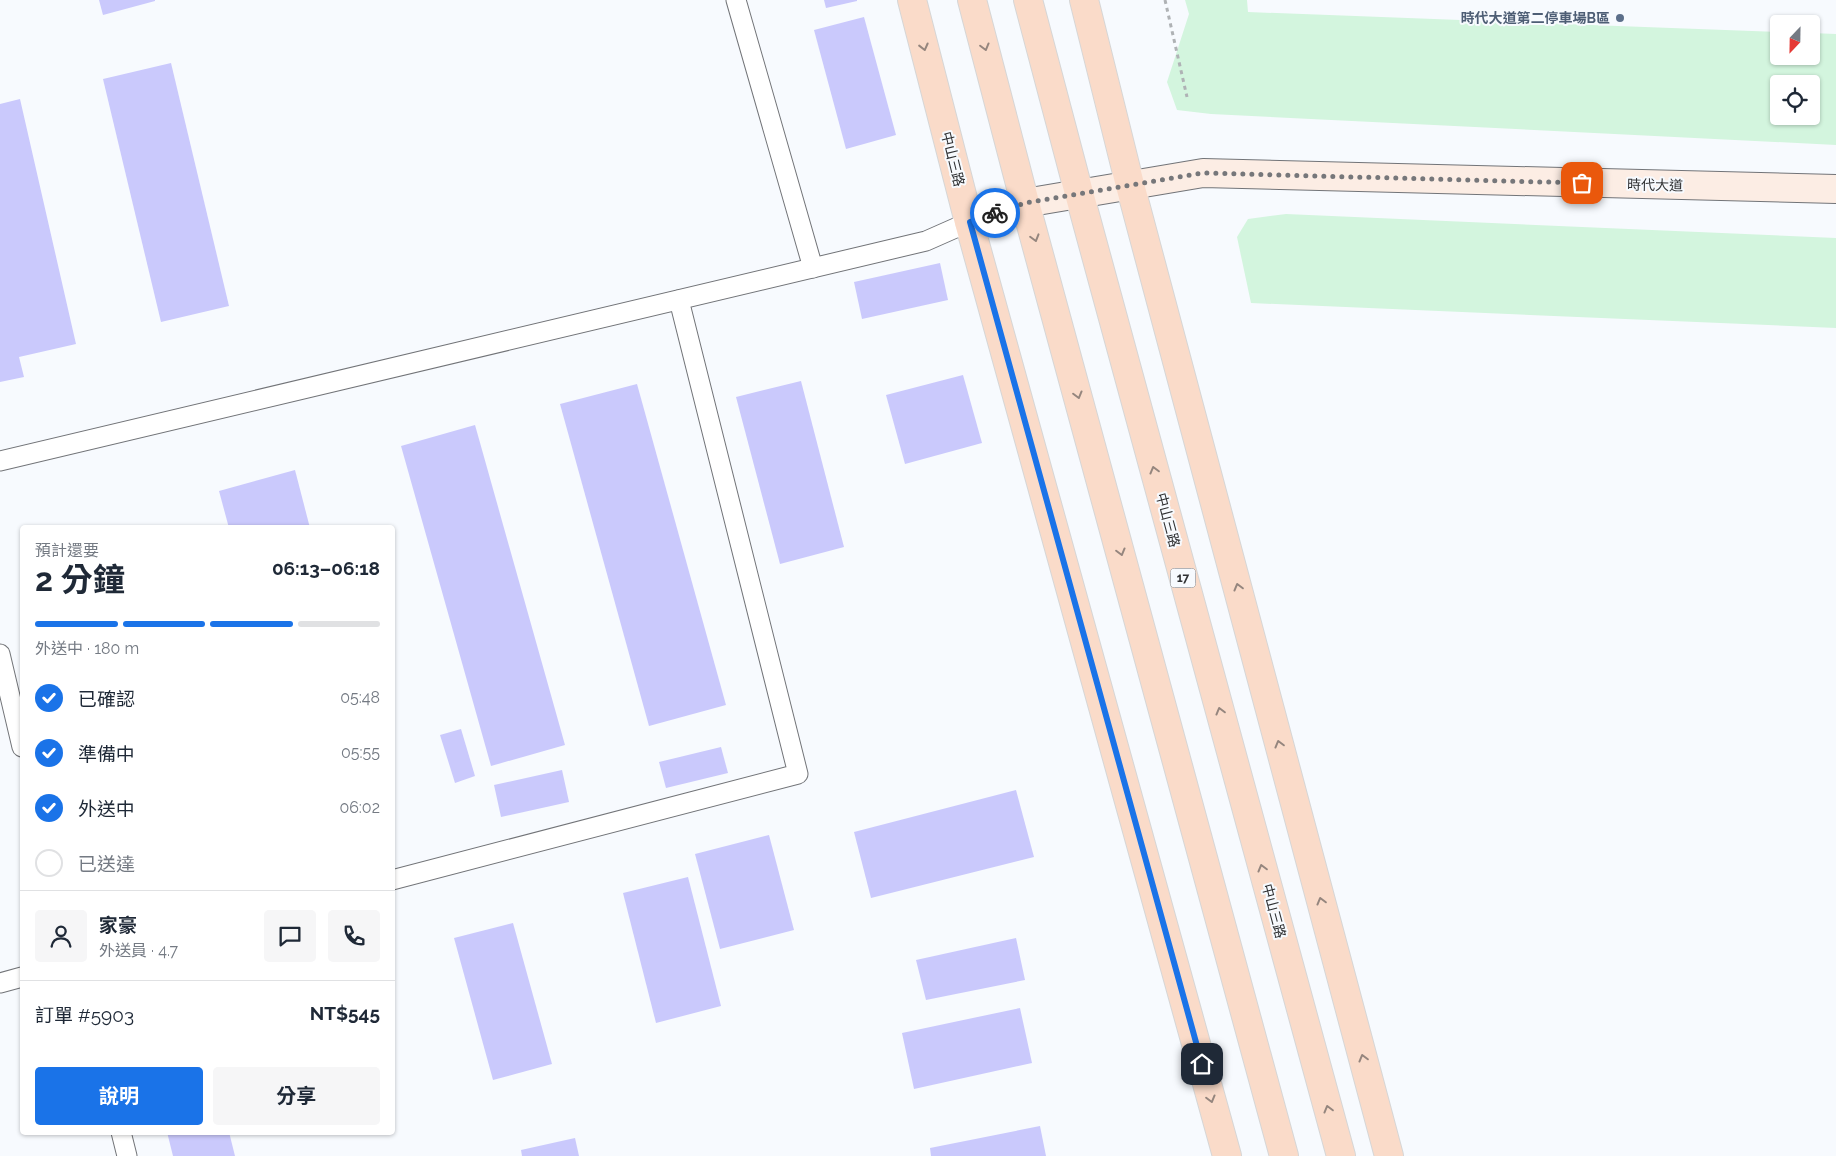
<!DOCTYPE html>
<html lang="zh-TW">
<head>
<meta charset="utf-8">
<style>
	body { margin:0; font-family:Raleway,"Noto Sans TC",sans-serif; background:#f6f6f7; color:#1f2937; height:100vh; display:flex; flex-direction:column; font-size:19px; white-space:nowrap }
	* { box-sizing:border-box; margin:0 }
	p { font-size:16px; color:#747a83 }
	.icon { flex:none; width:28px; height:28px; fill:none; stroke:currentColor; stroke-width:2; stroke-linecap:round; stroke-linejoin:round }
	.map { position:relative; flex:1; overflow:hidden }
	.side { position:absolute; left:20px; top:525px; width:375px; height:610px; display:flex; flex-direction:column; background:#fff; border-radius:5px; box-shadow:0 1px 4px #0004 }
	.side>* { flex:none }
	.needle { width:32px; rotate:202deg }
	.tools { position:absolute; left:1770px; top:15px; display:grid; gap:10px }
	.tools a { display:grid; place-items:center; width:50px; height:50px; border-radius:5px; background:#fff; box-shadow:0 1px 4px #0004; font-size:25px }
	.pin { position:absolute; display:grid; place-items:center; width:42px; height:42px; color:#fff; margin:-21px; border-radius:10px; box-shadow:0 2px 8px #0006 }
	.courier { position:absolute; display:grid; place-items:center; width:50px; height:50px; margin:-25px; border:4px solid #1a73e8; border-radius:50%; background:#fff; color:#222; box-shadow:0 1px 6px #0007 }
	.overview em { font-style:normal; font-weight:700 }
	.overview div { display:flex; flex-direction:column-reverse }
	.overview { display:flex; align-items:center; justify-content:space-between; height:85px; padding:0 15px }
	h1 { font-size:32px; font-weight:700; line-height:38px }
	.bar { display:grid; grid-template-columns:repeat(4,1fr); gap:8px 5px; align-content:center; height:60px; padding:0 15px }
	.bar i { height:6px; border-radius:4px; background:#e0e1e3 }
	.bar .on { background:#1a73e8 }
	.bar p { grid-column:span 4 }
	.line { display:flex; align-items:center; gap:12px; padding:0 15px; border-top:1px solid #e0e1e3 }
	.line div { flex:1 }
	.round { display:grid; place-items:center; flex:none; width:52px; height:52px; border-radius:5px; background:#f6f6f7 }
	ol { padding:0 15px; list-style:none }
	li { display:flex; align-items:center; gap:15px; height:55px }
	li p { margin-inline-start:auto }
	li .icon { padding:5px; border-radius:50%; background:#1a73e8; color:#fff; stroke-width:4 }
	li:last-child { color:#747a83 }
	li i { width:28px; height:28px; border:2px solid #e0e1e3; border-radius:50% }
	.button { display:flex; gap:10px; margin-top:auto; padding:10px 15px }
	.button a { flex:1; height:58px; border-radius:5px; background:#1a73e8; color:#fff; font-size:20px; font-weight:700; line-height:58px; text-align:center }
	.button a+a { background:#f6f6f7; color:#1f2937 }
	.map>svg:first-child { display:block }
</style>
</head>
<body>
<div class="map">
<svg width="1836" height="1156" viewBox="0 0 1836 1156">
	<rect width="100%" height="100%" fill="#f7fafe"/>
	<g fill="#d3f5de" fill-rule="evenodd">
		<path d="M1185 0H1247L1248 12 1779 32V56H1811V33L1836 34V145L1211 114 1177 110 1167 82 1189 14ZM1779 84H1811V116H1779Z"/>
		<path d="M1286 214 1836 238V328L1251 303 1237 237 1248 219Z"/>
	</g>
	<g fill="#cac9fc">
		<path d="M99 0H155V1L103 15Z"/>
		<path d="M824 0H857V1L826 8Z"/>
		<path d="M864 17 896 135 846 149 814 30Z"/>
		<path d="M171 63 229 306 161 322 103 79Z"/>
		<path d="M20 99 76 344 19 357 24 377 0 382V104Z"/>
		<path d="M940 263 948 300 862 319 854 282Z"/>
		<path d="M963 375 982 443 905 464 886 395Z"/>
		<path d="M801 381 844 547 780 564 736 397Z"/>
		<path d="M637 384 726 705 649 726 560 404Z"/>
		<path d="M475 425 565 745 491 766 401 446Z"/>
		<path d="M295 470 310 528H229L219 491Z"/>
		<path d="M461 729 475 776 455 783 440 735Z"/>
		<path d="M721 747 728 773 666 788 659 762Z"/>
		<path d="M562 770 569 802 501 817 494 785Z"/>
		<path d="M1016 790 1034 857 871 898 854 832Z"/>
		<path d="M769 835 794 930 720 949 695 854Z"/>
		<path d="M688 877 721 1006 656 1023 623 893Z"/>
		<path d="M513 923 552 1064 493 1080 454 938Z"/>
		<path d="M1016 938 1025 980 926 1000 916 960Z"/>
		<path d="M1020 1008 1032 1063 914 1089 902 1033Z"/>
		<path d="M1040 1126 1046 1156H931L930 1148Z"/>
		<path d="M167 1132H229L235 1156H173Z"/>
		<path d="M575 1138 579 1156H522L521 1150Z"/>
	</g>
	<g fill="none" stroke-linecap="round" stroke-linejoin="round">
		<defs>
			<g id="lane">
				<path d="M736 0 813 268"/>
				<path d="M0 461 926 241 969 222"/>
				<path d="M0 654 22 747"/>
				<path d="M392 880 798 774 679 300"/>
				<path d="M0 983 22 977"/>
				<path d="M121 1132 127 1156"/>
			</g>
			<path id="secondary" d="M969 222 1025 203 1203 173 1836 189"/>
			<g id="primary">
				<path d="M912 0 969 222 1227 1156"/>
				<path d="M972 0 1025 203 1284 1156"/>
				<path d="M1028 0 1079 193 1341 1156"/>
				<path d="M1084 0 1130 185 1389 1156"/>
			</g>
		</defs>
		<use href="#lane" stroke="#727478" stroke-width="21"/>
		<use href="#secondary" stroke="#727478" stroke-width="30"/>
		<use href="#primary" stroke="#d6d6d6" stroke-width="30"/>
		<path stroke="#afb2b5" stroke-width="3" stroke-dasharray="4 4" stroke-linecap="butt" d="M1165 0 1187 97"/>
		<use href="#lane" stroke="#fff" stroke-width="19"/>
		<use href="#secondary" stroke="#fcede4" stroke-width="28"/>
		<use href="#primary" stroke="#fadbc9" stroke-width="28"/>
	</g>
	<defs><path id="oneway-chevron" d="M-2-3.5L2.5 0L-2 3.5" fill="none" stroke-width="1.6" stroke-linecap="round" stroke-linejoin="round" transform="scale(1.25)"/></defs>
	<g stroke="#95867e">
		<use href="#oneway-chevron" transform="translate(924 47) rotate(76)"/>
		<use href="#oneway-chevron" transform="translate(985 47) rotate(75)"/>
		<use href="#oneway-chevron" transform="translate(1035 238) rotate(74)"/>
		<use href="#oneway-chevron" transform="translate(1078 395) rotate(75)"/>
		<use href="#oneway-chevron" transform="translate(1154 470) rotate(-105)"/>
		<use href="#oneway-chevron" transform="translate(1121 552) rotate(75)"/>
		<use href="#oneway-chevron" transform="translate(1238 587) rotate(-105)"/>
		<use href="#oneway-chevron" transform="translate(1220 711) rotate(-105)"/>
		<use href="#oneway-chevron" transform="translate(1279 744) rotate(-105)"/>
		<use href="#oneway-chevron" transform="translate(1262 868) rotate(-105)"/>
		<use href="#oneway-chevron" transform="translate(1321 901) rotate(-105)"/>
		<use href="#oneway-chevron" transform="translate(1363 1058) rotate(-105)"/>
		<use href="#oneway-chevron" transform="translate(1211 1099) rotate(75)"/>
		<use href="#oneway-chevron" transform="translate(1328 1109) rotate(-105)"/>
	</g>
	<g fill="none" stroke-linecap="round" stroke-linejoin="round">
		<path stroke="#76777a" stroke-width="5" stroke-dasharray="0 9" d="M995 213 1025 203 1203 173 1582 183"/>
		<path stroke="#1a73e8" stroke-width="6" d="M995 213 970 222 1202 1064"/>
	</g>
	<circle fill="#5c6f8a" stroke="#f7fafe" stroke-width="2" cx="1620" cy="18" r="5"/>
	<g text-anchor="middle" dominant-baseline="central" stroke-width="4" stroke-linejoin="round" paint-order="stroke">
		<rect fill="#f7fafe" stroke="#6c6d70" stroke-width="1" x="1170.5" y="568.5" width="25" height="19" rx="4"/>
		<g font-size="12" font-weight="bold" fill="#303133">
			<text x="1183" y="578">17</text>
		</g>
		<g font-size="14" font-weight="bold" fill="#4e5e75" stroke="#f7fafe" text-anchor="end">
			<text x="1610" y="18">時代大道第二停車場B區</text>
		</g>
		<g font-size="14" fill="#303133" stroke="#f7fafe">
			<text transform="translate(953 159) rotate(76)">中山三路</text>
			<text transform="translate(1655 185) rotate(1)">時代大道</text>
			<text transform="translate(1168 520) rotate(75)">中山三路</text>
			<text transform="translate(1274 911) rotate(75)">中山三路</text>
		</g>
	</g>
</svg>
<div class="tools">
<a><svg class="needle" viewBox="-14 -14 28 28"><path d="M0-13l5 13h-10z" fill="#e53935"/><path d="M0 13l5-13h-10z" fill="#747a83"/></svg></a>
<a><svg class="icon" aria-label="locate" viewBox="0 0 24 24"><circle cx="12" cy="12" r="6"/><path d="M12 2v4M12 18v4M2 12h4M18 12h4"/></svg></a>
</div>
<div class="pin" style="left:1582px;top:183px;background:#ea580c"><svg class="icon" aria-label="bag" viewBox="0 0 24 24"><path d="M5 8h14l-1 12H6zM9 8a3 3 0 0 1 6 0"/></svg></div>
<div class="pin" style="left:1202px;top:1064px;background:#1f2937"><svg class="icon" aria-label="home" viewBox="0 0 24 24"><path d="M3 11l9-7 9 7M6 9v11h12V9"/></svg></div>
<div class="courier" style="left:995px;top:213px"><svg class="icon" aria-label="bike" viewBox="0 0 24 24"><circle cx="6" cy="16" r="4"/><circle cx="18" cy="16" r="4"/><path d="M6 16l4-8h5l3 8M10 8l3 8H6M13 5h3"/></svg></div>
<section class="side">
<div class="overview"><div><h1>2 分鐘</h1><p>預計還要</p></div><em>06:13–06:18</em></div>
<div class="bar"><i class="on"></i><i class="on"></i><i class="on"></i><i></i><p>外送中 · 180 m</p></div>
<ol>
<li><svg class="icon" aria-label="check" viewBox="0 0 24 24"><path d="M5 12l5 5 9-10"/></svg>已確認<p>05:48</p></li>
<li><svg class="icon" aria-label="check" viewBox="0 0 24 24"><path d="M5 12l5 5 9-10"/></svg>準備中<p>05:55</p></li>
<li><svg class="icon" aria-label="check" viewBox="0 0 24 24"><path d="M5 12l5 5 9-10"/></svg>外送中<p>06:02</p></li>
<li><i></i>已送達</li>
</ol>
<div class="line" style="height:90px"><a class="round"><svg class="icon" aria-label="person" viewBox="0 0 24 24"><circle cx="12" cy="8" r="4"/><path d="M4 21q1-7 8-7t8 7"/></svg></a><div><b>家豪</b><p>外送員 · 4.7</p></div><a class="round"><svg class="icon" aria-label="chat" viewBox="0 0 24 24"><path d="M4 5h16v11H9l-5 4z"/></svg></a><a class="round"><svg class="icon" aria-label="phone" viewBox="0 0 24 24"><path d="M5 4h4l2 5-3 2q2 4 5 5l2-3 5 2v4C11 20 4 13 5 4z"/></svg></a></div>
<div class="line" style="height:65px"><div>訂單 #5903</div><b>NT$545</b></div>
<div class="button"><a>說明</a><a>分享</a></div>
</section>
</div>
</body>
</html>
